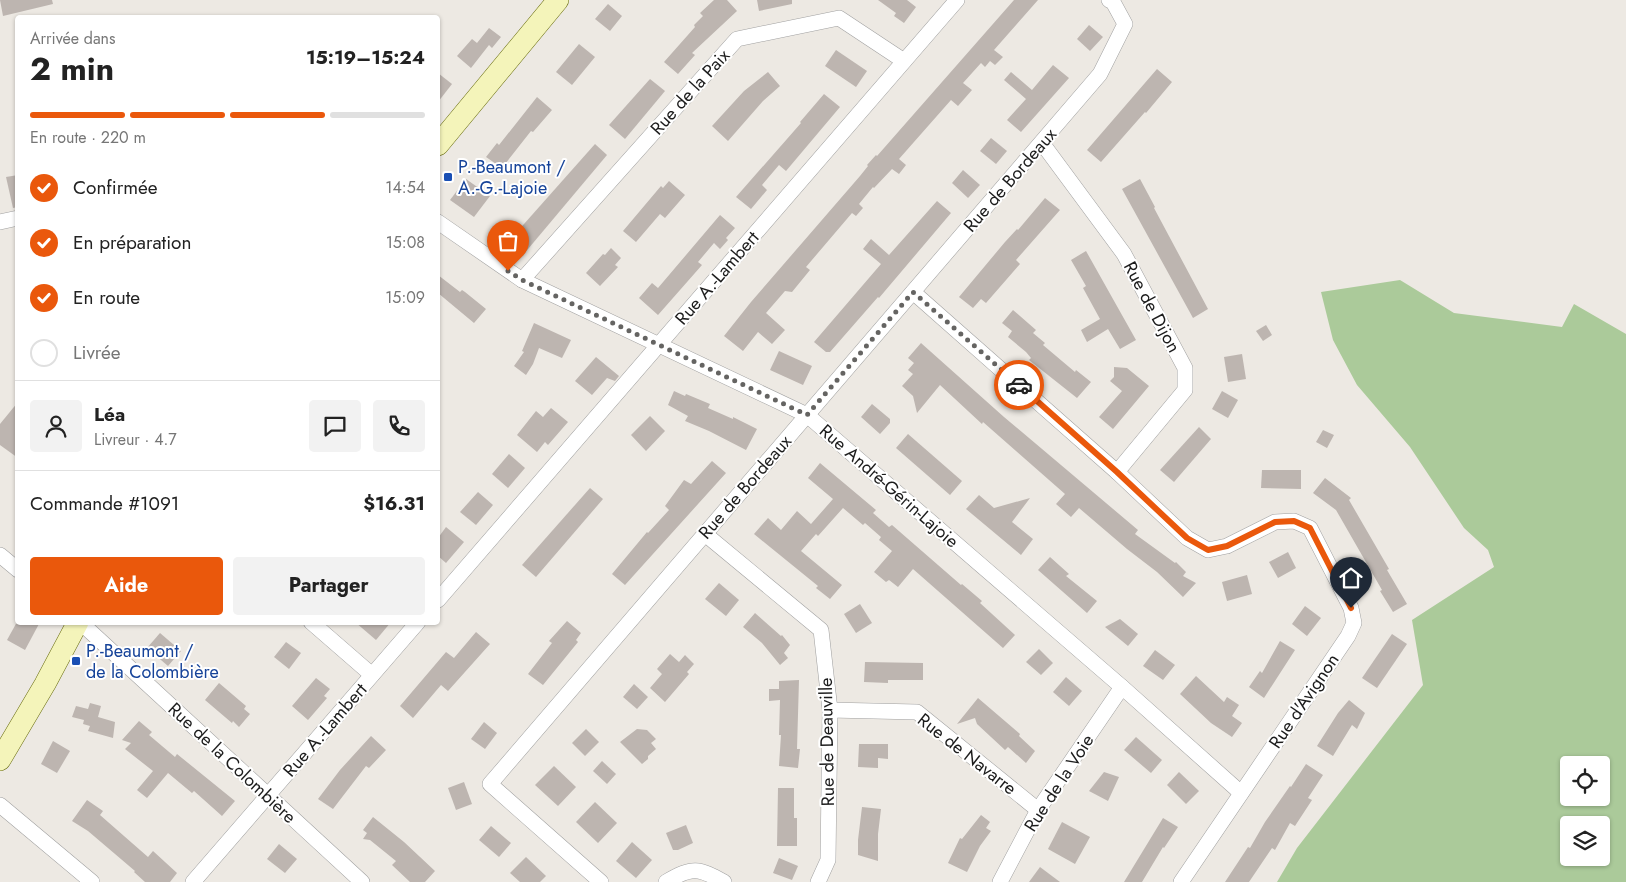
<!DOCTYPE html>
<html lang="fr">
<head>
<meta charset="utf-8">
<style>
	body { margin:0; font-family:Jost,sans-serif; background:#f2f2f2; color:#222; height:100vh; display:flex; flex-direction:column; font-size:19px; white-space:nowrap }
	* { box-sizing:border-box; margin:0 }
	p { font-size:16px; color:#767676 }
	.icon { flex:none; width:28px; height:28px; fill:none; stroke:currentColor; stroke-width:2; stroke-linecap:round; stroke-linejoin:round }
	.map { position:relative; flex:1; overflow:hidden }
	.details { position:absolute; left:15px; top:15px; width:425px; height:610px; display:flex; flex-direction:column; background:#fff; border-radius:5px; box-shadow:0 1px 4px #0004 }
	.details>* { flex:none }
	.controls { position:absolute; left:1560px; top:756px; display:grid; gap:10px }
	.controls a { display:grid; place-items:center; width:50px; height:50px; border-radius:5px; background:#fff; box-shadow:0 1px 4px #0004; font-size:25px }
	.pin { position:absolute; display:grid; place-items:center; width:42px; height:42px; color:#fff; margin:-51px -21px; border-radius:50% 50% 50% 0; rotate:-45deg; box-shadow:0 0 5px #0007 }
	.pin .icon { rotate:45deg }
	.courier { position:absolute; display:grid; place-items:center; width:50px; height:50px; margin:-25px; border:4px solid #ea580c; border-radius:50%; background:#fff; color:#222; box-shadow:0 1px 6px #0007 }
	.overview em { font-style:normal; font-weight:700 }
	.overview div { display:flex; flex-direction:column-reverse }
	.overview { display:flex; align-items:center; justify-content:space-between; height:85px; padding:0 15px }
	h1 { font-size:32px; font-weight:700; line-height:38px }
	.bar { display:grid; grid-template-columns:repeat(4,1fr); gap:8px 5px; align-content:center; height:60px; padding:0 15px }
	.bar i { height:6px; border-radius:4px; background:#e0e0e0 }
	.bar .current { background:#ea580c }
	.bar p { grid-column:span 4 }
	.line { display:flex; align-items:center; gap:12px; padding:0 15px; border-top:1px solid #e0e0e0 }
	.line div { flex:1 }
	.round { display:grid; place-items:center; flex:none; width:52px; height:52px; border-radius:5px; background:#f2f2f2 }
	ol { padding:0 15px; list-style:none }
	li { display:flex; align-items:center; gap:15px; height:55px }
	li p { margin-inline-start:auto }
	li .icon { padding:5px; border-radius:50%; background:#ea580c; color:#fff; stroke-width:4 }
	li:last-child { color:#767676 }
	li i { width:28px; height:28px; border:2px solid #e0e0e0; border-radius:50% }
	.action { display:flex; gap:10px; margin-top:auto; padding:10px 15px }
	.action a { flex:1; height:58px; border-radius:5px; background:#ea580c; color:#fff; font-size:20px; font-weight:700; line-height:58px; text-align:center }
	.action a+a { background:#f2f2f2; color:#222 }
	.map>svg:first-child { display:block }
</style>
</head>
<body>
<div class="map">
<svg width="1626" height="882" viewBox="0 0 1626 882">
	<rect width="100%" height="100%" fill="#ede9e3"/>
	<path fill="#abca9a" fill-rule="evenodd" d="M1400 280 1454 313 1562 327 1574 304 1626 334V882H1277L1297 848 1423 685 1412 620 1494 567 1488 550 1464 528 1410 447 1357 385 1333 340 1321 292ZM1569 765H1601V798H1569ZM1569 825H1601V858H1569Z"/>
	<g fill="#bdb5b0">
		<path d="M0 0H52L53 4 3 16Z"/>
		<path d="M714 0H727L737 11 692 53 695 55 678 74 664 62 695 27 694 25 703 16 700 13Z"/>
		<path d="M757 0H792V4L759 11Z"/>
		<path d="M878 0H907L916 7 904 23 894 16 896 13Z"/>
		<path d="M1014 0H1038L994 50 1003 57 995 65 990 61 985 67 981 63 963 83 972 90 958 106 951 100 899 159 906 165 899 174 892 169 874 188 873 187 859 204 863 208 856 216 852 213 806 267 810 270 792 292 785 291 766 313 785 330 772 344 758 332 743 351 724 336 751 302 860 176 868 166 867 165 876 155 877 156Z"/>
		<path d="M608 4 622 16 610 31 595 19Z"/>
		<path d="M1089 25 1103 37 1090 51 1077 39Z"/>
		<path d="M489 28 501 37 492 48 489 45 471 68 457 56 472 39 477 43Z"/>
		<path d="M579 44 595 57 572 85 556 72Z"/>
		<path d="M836 50 867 71 856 87 825 66Z"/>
		<path d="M1053 65 1069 78 1021 132 1007 120 1026 99 1004 80 1011 72 1032 90Z"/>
		<path d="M1157 69 1172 82 1146 113 1145 112 1101 162 1087 150Z"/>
		<path d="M768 72 780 86 763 101 728 141 712 126 744 91Z"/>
		<path d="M438 73 452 84 438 102Z"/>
		<path d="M650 79 665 91 625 139 609 125Z"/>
		<path d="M824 94 840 107 786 171 779 165 762 185 767 190 751 209 736 197 801 123 800 122Z"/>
		<path d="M537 97 552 110 533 132 531 131 502 168 486 157 497 143 499 145Z"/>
		<path d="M991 138 1007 151 996 164 980 151Z"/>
		<path d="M595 144 607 155 523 255 508 242Z"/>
		<path d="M963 170 980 185 968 198 952 183Z"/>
		<path d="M18 175V207L13 208 6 177Z"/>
		<path d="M466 179 490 196 474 217 450 200Z"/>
		<path d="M1140 179 1155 207 1154 208 1208 309 1193 318 1122 189Z"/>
		<path d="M669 181 685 195 665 218 660 214 636 242 623 231 661 186 663 188Z"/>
		<path d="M1045 198 1060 210 1016 260 1020 264 986 303 981 299 973 308 959 297 1005 242 1017 229 1018 230Z"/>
		<path d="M937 201 951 213 879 298 878 297 830 352H826L814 342 881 264 863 249 871 239 889 255Z"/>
		<path d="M720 215 735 228 726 238 728 240 720 249 714 243 698 262 702 265 658 315 639 298 652 283 658 288Z"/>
		<path d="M611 248 621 258 615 265 618 267 600 286 586 273 603 254 605 255Z"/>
		<path d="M1086 251 1136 340 1120 349 1108 329 1087 342 1081 330 1100 319 1083 288 1086 286 1071 260Z"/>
		<path d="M438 275 460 292 462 290 465 292 486 309 474 323 438 293Z"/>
		<path d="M1013 310 1036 330 1033 333 1045 343 1043 345 1075 372 1076 370 1091 382 1077 398 1029 360 1031 358 1026 352 1008 337 1012 331 1002 323Z"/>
		<path d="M534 323 571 340 562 358 539 348 533 364 526 375 514 366 524 352 522 351Z"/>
		<path d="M1266 325 1272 335 1263 341 1256 331Z"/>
		<path d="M921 343 1004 417 1138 530 1135 534 1175 563 1176 562 1186 572 1183 576 1196 583 1183 597 1157 572 1127 549 1079 508 1071 517 1056 504 1065 494 983 422 982 424 940 385 917 413 913 396 902 386 913 374 908 370 914 363 908 358Z"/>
		<path d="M779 351 812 366 803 385 770 370Z"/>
		<path d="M1242 354 1246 379 1228 382 1224 357Z"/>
		<path d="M596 357 619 376 615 381 607 378 592 395 575 381Z"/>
		<path d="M1114 367 1127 368 1149 386 1113 429 1099 417 1122 391 1110 381 1114 377Z"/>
		<path d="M674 391 685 396 686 394 710 404 708 408 733 419V417L757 429 746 450 709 431 685 421 688 416 668 405Z"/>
		<path d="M1222 391 1238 400 1228 418 1212 409Z"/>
		<path d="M18 402V458L0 445V424Z"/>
		<path d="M872 404 890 419V423L880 434 861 417Z"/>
		<path d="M551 408 568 422 548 445 545 442 537 452 517 435 536 411 543 417Z"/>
		<path d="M650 416 665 431 646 451 631 435Z"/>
		<path d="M1199 427 1211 439 1174 482 1160 470Z"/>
		<path d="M1323 430 1334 435 1327 448 1316 442Z"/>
		<path d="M908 434 962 481 950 495 896 448Z"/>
		<path d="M509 454 525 468 508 488 492 474Z"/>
		<path d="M712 461 726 473 625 585 612 574 647 532 648 533 669 510 665 506 684 480 691 484Z"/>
		<path d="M820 463 876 510 873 513 889 527 892 525 961 585 962 584 982 601 980 603 1015 635 1003 648 913 569 898 587 889 580 886 582 874 572 892 551 879 540 881 537 865 523 863 525 843 508 818 536 816 534 801 551 842 585 830 599 816 588 818 586 754 534 768 518 781 530 797 511 811 524 833 499 808 478Z"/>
		<path d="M1262 470H1301V489L1261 488Z"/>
		<path d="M1325 478 1351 498 1349 500 1389 569 1387 570 1407 604 1393 612 1380 591 1382 590 1336 510 1313 493Z"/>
		<path d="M590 488 603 499 536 577 522 565Z"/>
		<path d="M478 492 493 505 476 525 460 512Z"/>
		<path d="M979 495 994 508 1030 498 1012 522 1033 539 1021 555 966 509Z"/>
		<path d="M446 527 464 542 446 563 438 556V538Z"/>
		<path d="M1288 552 1296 568 1278 578 1269 562Z"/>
		<path d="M1050 557 1069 574 1066 576 1097 601 1087 613 1038 570Z"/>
		<path d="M1247 575 1252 594 1227 601 1222 582Z"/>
		<path d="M719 583 739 600 726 616 705 599Z"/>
		<path d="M860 604 872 623 856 633 844 614Z"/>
		<path d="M1305 606 1321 618 1307 636 1292 624Z"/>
		<path d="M755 613 781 636 782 635 790 645 784 653 788 658 780 665 762 643 743 627Z"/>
		<path d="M1120 619 1138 634 1128 646 1105 627Z"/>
		<path d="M567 621 581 633 576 640 578 642 543 685 528 674 552 643 549 641Z"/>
		<path d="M17 622H40L25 650 7 640Z"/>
		<path d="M355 622H391L376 640Z"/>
		<path d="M476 632 490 644 448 691 441 685 413 718 400 706 446 652 454 658Z"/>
		<path d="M160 633 181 651 168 666 147 648Z"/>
		<path d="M1392 634 1407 644 1377 688 1362 678Z"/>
		<path d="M1280 641 1295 650 1264 698 1249 687 1260 671 1262 673Z"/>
		<path d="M286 642 301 653 289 669 274 657Z"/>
		<path d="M1039 649 1053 663 1041 675 1026 662Z"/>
		<path d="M1155 650 1175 665 1163 680 1143 666Z"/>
		<path d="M670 654 679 662 685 655 694 664 687 672 689 674 665 702 650 688 662 674 657 669Z"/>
		<path d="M865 662 923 663V680H888V683L864 682Z"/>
		<path d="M1196 676 1224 702 1227 697 1239 705 1232 716 1242 723 1232 737 1211 723 1180 694Z"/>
		<path d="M1066 677 1082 691 1069 706 1053 692Z"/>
		<path d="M316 678 330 689 324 696 327 698 308 720 292 706Z"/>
		<path d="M799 680 797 749H800L798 768 779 766 781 735H779L780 700 769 701V689H779V681Z"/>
		<path d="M219 683 246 706 244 709 250 714 239 727 233 721 232 723 205 700Z"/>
		<path d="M634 684 648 697 637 709 623 697Z"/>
		<path d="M978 698 1020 734 1019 736 1035 751 1026 763 1008 747 1005 750 977 724 975 718 957 724Z"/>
		<path d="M1349 700 1365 713 1357 729 1352 725 1333 756 1317 746 1338 713Z"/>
		<path d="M90 703 101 706 98 717 115 722 113 738 88 731 90 726 83 724 84 720 72 717 76 706 88 709Z"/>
		<path d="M139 721 152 732 149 735 175 757 177 754 235 801 222 816 194 791 192 793 168 773 147 798 137 790 153 771 125 749 131 743 122 740Z"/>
		<path d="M484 722 497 733 485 749 471 739Z"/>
		<path d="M586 729 599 742 585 756 572 743Z"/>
		<path d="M637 729 647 730 656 739 651 743 656 749 648 756V759L642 764 620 742Z"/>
		<path d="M371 736 386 750 369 768 366 766 333 809 318 799 340 770Z"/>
		<path d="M1136 737 1162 760 1151 773 1124 750Z"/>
		<path d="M53 741 70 751 57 773 41 764Z"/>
		<path d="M859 744H888V759L878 758V768L858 767Z"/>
		<path d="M602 761 616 774 607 784 593 771Z"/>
		<path d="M1306 764 1323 775 1308 798 1312 800 1295 826 1290 823 1275 850 1272 848 1249 882H1225L1248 847 1250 848 1265 822 1290 786 1291 787Z"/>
		<path d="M554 766 576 787 558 806 535 785Z"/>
		<path d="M1104 772 1119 777 1108 801 1089 791Z"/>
		<path d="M1179 772 1199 791 1186 804 1167 785Z"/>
		<path d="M464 782 472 804 456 810 448 788Z"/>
		<path d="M778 788H794V818H797V846H777Z"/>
		<path d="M87 800 103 811 100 815 148 857 153 851 177 873 170 882H145L134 872 135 871 88 831 72 821Z"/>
		<path d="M595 802 617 823 598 843 576 822Z"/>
		<path d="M862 807 881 809 878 834V861L858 855V840Z"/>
		<path d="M981 815 990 822 986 828 991 831 980 846 967 872 948 863 960 838 962 839Z"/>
		<path d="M373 817 404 842 435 871 425 882H410L392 865 396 861 370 840 363 839 367 833 363 830Z"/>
		<path d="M1163 818 1178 827 1164 848 1163 847 1142 882H1124Z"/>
		<path d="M1062 822 1090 837 1075 864 1048 849Z"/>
		<path d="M686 825 693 843 678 850H673L666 833Z"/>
		<path d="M491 826 511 843 499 857 479 840Z"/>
		<path d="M632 842 652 860 636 878 616 861Z"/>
		<path d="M279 844 297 859 285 873 267 859Z"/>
		<path d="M526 857 546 876 540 882H520L510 873Z"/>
		<path d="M779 858 798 866 792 880 773 873Z"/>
		<path d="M1040 867 1060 882H1029Z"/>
	</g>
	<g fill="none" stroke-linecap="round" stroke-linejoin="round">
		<defs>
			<g id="minor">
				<path d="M1042 143 1124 254 1185 368V390L1117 472"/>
				<path d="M0 222 18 218"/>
				<path d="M438 222 522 280 807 415 1122 687 1241 793"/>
				<path d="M522 280 737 39 839 18 904 61"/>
				<path d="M913 292 1117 472 1187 538 1208 550 1227 546 1275 522 1294 521 1310 528 1351 608 1354 623 1348 636 1181 882"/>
				<path d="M705 534 821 630 830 710 828 860 818 882"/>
				<path d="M0 555 18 570"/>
				<path d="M438 600 957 0"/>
				<path d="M80 622 362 882"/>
				<path d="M311 622 372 675"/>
				<path d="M830 710 917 712 1038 810"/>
				<path d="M0 805 92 882"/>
				<path d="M193 882 418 622"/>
				<path d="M601 882 490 784 1100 74 1125 24 1113 2 1109 0"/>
				<path d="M666 882C692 866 699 868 724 882"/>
				<path d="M1000 882 1038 810 1122 687"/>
			</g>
			<g id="secondary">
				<path d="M438 145 558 0"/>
				<path d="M0 760 45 684 78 622"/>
			</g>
		</defs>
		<use href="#minor" stroke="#a0a0a0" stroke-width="16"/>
		<use href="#secondary" stroke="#676b0c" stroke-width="22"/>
		<use href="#minor" stroke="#fff" stroke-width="15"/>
		<use href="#secondary" stroke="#f4f4ba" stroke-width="21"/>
	</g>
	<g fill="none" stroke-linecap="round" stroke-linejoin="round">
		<path stroke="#656462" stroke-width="5" stroke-dasharray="0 9" d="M508 271 522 280 807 415 913 292 1019 385"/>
		<path stroke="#ea580c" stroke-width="6" d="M1019 385 1117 472 1187 538 1208 550 1227 546 1275 522 1294 521 1310 528 1351 608"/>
	</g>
	<g fill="#1a4fb4" stroke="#fff" stroke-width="2">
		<rect x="443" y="172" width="10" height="10" rx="2.5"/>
		<rect x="71" y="656" width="10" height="10" rx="2.5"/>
	</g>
	<g text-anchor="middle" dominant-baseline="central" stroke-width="4" stroke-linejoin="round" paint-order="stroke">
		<g font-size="18" fill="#1c1c1c" stroke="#fff">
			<text transform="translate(690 92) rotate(-48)">Rue de la Paix</text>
			<text transform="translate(1010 180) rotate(-49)">Rue de Bordeaux</text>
			<text transform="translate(717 278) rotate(-49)">Rue A.-Lambert</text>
			<text transform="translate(1152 307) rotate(62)">Rue de Dijon</text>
			<text transform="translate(889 486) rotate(41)">Rue André-Gérin-Lajoie</text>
			<text transform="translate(745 487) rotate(-49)">Rue de Bordeaux</text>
			<text transform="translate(1304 701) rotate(-56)">Rue d'Avignon</text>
			<text transform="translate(325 730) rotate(-49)">Rue A.-Lambert</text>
			<text transform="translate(827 742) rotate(-91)">Rue de Deauville</text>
			<text transform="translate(967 754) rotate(38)">Rue de Navarre</text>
			<text transform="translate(232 763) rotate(43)">Rue de la Colombière</text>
			<text transform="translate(1059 783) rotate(-57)">Rue de la Voie</text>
		</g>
		<g font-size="18" fill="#164399" stroke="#fff" text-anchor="start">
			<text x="458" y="167">P.-Beaumont /<tspan x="458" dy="21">A.-G.-Lajoie</tspan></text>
			<text x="86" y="651">P.-Beaumont /<tspan x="86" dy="21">de la Colombière</tspan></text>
		</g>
	</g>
</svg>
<div class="controls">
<a><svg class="icon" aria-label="locate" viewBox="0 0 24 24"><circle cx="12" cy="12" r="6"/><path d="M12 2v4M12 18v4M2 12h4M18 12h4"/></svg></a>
<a><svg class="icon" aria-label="layers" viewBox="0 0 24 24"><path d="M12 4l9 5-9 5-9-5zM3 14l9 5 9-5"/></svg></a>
</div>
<div class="pin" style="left:508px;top:271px;background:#ea580c"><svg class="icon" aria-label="bag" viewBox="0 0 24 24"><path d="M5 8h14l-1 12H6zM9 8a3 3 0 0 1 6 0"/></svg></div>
<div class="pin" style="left:1351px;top:608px;background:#1f2937"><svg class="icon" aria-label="home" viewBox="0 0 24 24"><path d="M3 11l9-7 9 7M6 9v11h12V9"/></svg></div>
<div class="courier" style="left:1019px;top:385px"><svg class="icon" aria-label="car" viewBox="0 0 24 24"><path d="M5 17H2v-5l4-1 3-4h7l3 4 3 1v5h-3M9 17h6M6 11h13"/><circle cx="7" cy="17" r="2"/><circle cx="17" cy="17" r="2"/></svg></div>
<section class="details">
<div class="overview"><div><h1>2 min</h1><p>Arrivée dans</p></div><em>15:19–15:24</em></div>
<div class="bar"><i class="current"></i><i class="current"></i><i class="current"></i><i></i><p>En route · 220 m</p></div>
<ol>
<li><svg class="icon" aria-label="check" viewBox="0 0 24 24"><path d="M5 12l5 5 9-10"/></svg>Confirmée<p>14:54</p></li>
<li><svg class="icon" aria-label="check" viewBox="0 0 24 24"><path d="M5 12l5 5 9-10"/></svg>En préparation<p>15:08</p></li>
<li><svg class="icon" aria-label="check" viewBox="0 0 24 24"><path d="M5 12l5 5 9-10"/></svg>En route<p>15:09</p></li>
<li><i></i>Livrée</li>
</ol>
<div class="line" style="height:90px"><a class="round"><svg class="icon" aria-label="person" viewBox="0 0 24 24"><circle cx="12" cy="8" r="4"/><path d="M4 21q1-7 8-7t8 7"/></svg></a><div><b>Léa</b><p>Livreur · 4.7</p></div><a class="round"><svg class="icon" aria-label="chat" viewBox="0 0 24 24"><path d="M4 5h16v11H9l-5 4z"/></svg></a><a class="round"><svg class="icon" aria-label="phone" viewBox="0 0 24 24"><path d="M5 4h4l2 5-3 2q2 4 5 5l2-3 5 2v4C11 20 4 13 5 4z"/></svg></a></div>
<div class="line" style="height:65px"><div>Commande #1091</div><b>$16.31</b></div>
<div class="action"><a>Aide</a><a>Partager</a></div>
</section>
</div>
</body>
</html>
